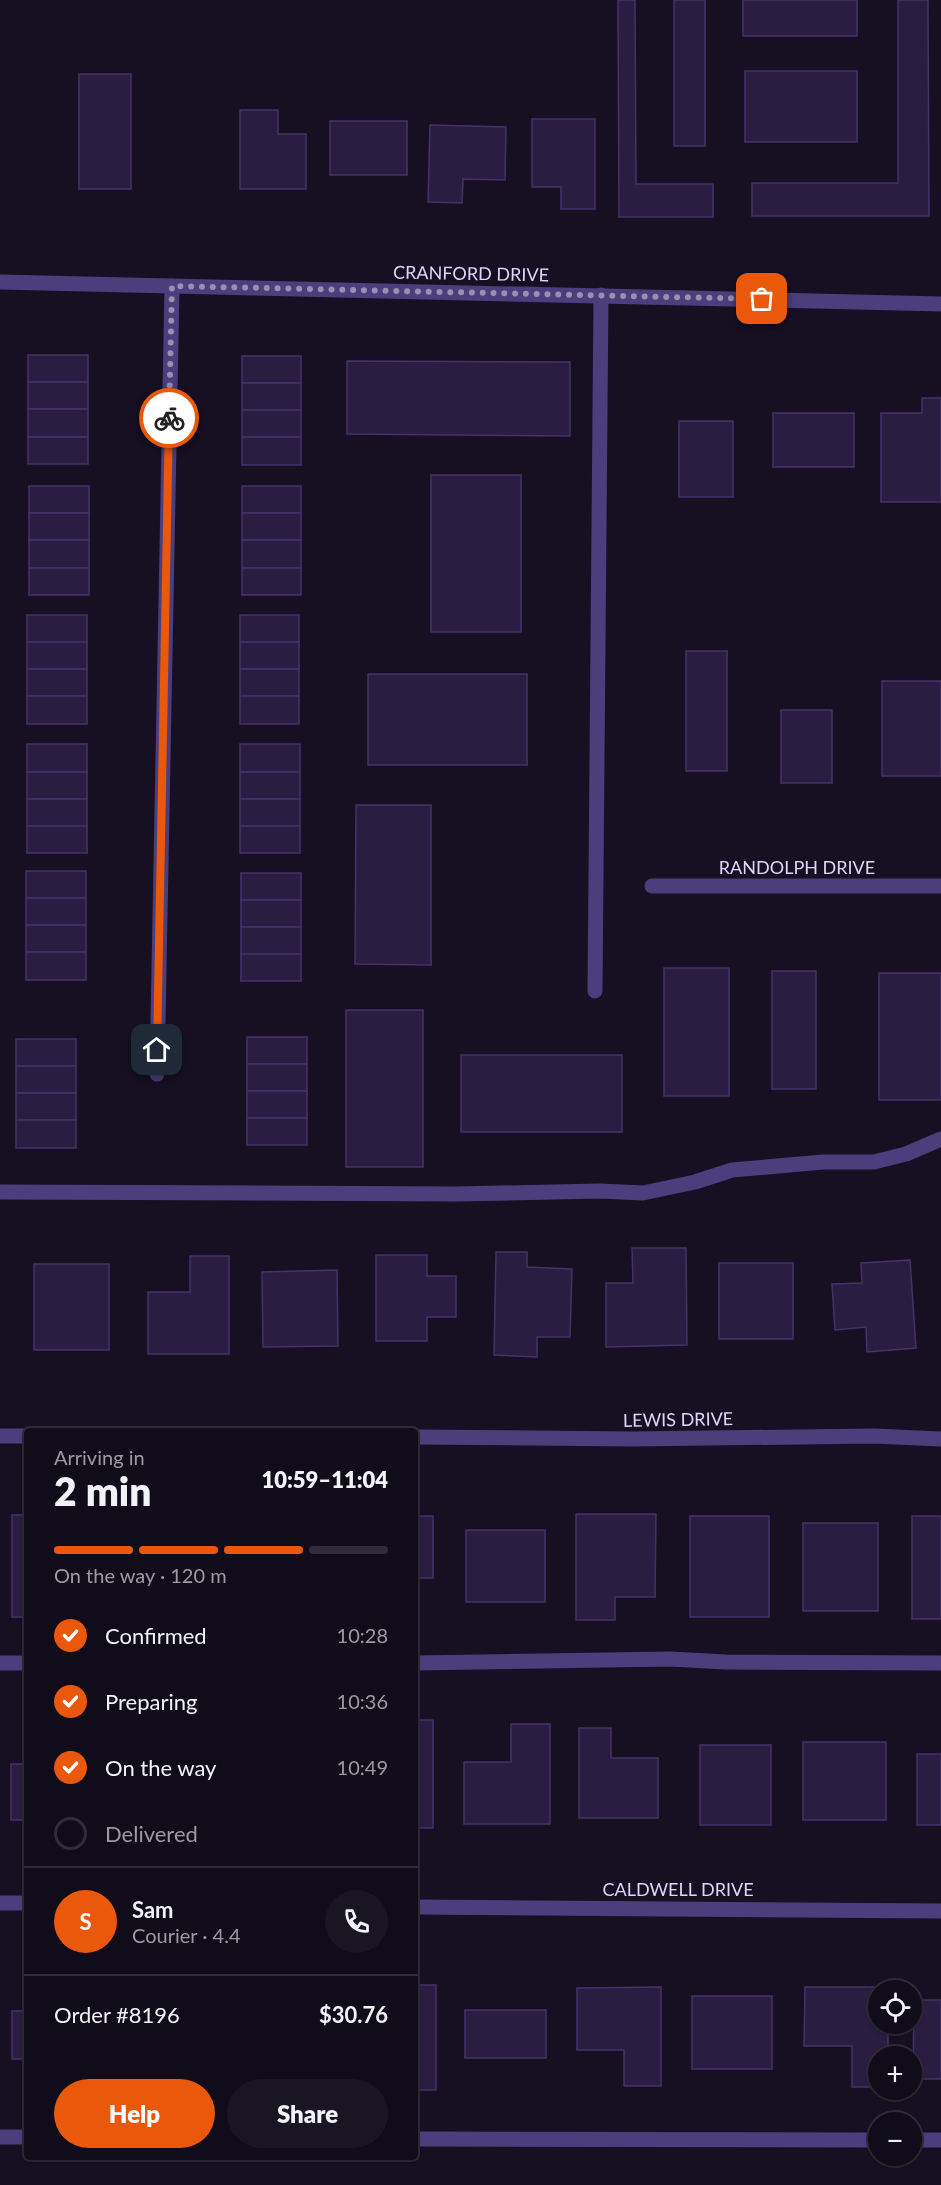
<!DOCTYPE html>
<html lang="en">
<head>
<meta charset="utf-8">
<style>
	body { margin:0; font-family:Lato,sans-serif; background:#191523; color:#f1f3f6; height:100vh; display:flex; flex-direction:column; font-size:22px; white-space:nowrap }
	* { box-sizing:border-box; margin:0 }
	p { font-size:20px; color:#9c9ba2 }
	.icon { flex:none; width:33px; height:33px; fill:none; stroke:currentColor; stroke-width:2; stroke-linecap:round; stroke-linejoin:round }
	.map { position:relative; flex:1; overflow:hidden }
	.side { position:absolute; left:24px; top:1428px; width:394px; height:732px; display:flex; flex-direction:column; background:#100c1a; border-radius:6px; box-shadow:0 2px 4px #0004,0 0 0 2px #302c39 }
	.side>* { flex:none }
	.tools { position:absolute; left:868px; top:1980px; display:grid; gap:12px }
	.tools a { display:grid; place-items:center; width:54px; height:54px; border-radius:50%; background:#100c1a; box-shadow:0 2px 4px #0004,0 0 0 2px #302c39; font-size:30px }
	.pin { position:absolute; display:grid; place-items:center; width:51px; height:51px; color:#fff; margin:-26px; border-radius:12px; box-shadow:0 3px 9px #0006 }
	.courier { position:absolute; display:grid; place-items:center; width:60px; height:60px; margin:-30px; border:4px solid #ea580c; border-radius:50%; background:#fff; color:#222; box-shadow:0 2px 8px #0007 }
	.headline em { font-style:normal; font-weight:800 }
	.headline div { display:flex; flex-direction:column-reverse }
	.headline { display:flex; align-items:center; justify-content:space-between; height:102px; padding:0 30px }
	h1 { font-size:39px; font-weight:800; line-height:45px }
	.bar { display:grid; grid-template-columns:repeat(4,1fr); gap:9px 6px; align-content:center; height:72px; padding:0 30px }
	.bar i { height:8px; border-radius:4px; background:#302c39 }
	.bar .selected { background:#ea580c }
	.bar p { grid-column:span 4 }
	.line { display:flex; align-items:center; gap:15px; padding:0 30px; border-top:2px solid #302c39 }
	.line div { flex:1 }
	.round { display:grid; place-items:center; flex:none; width:63px; height:63px; border-radius:32px; background:#191523 }
	ol { padding:0 30px; list-style:none }
	li { display:flex; align-items:center; gap:18px; height:66px }
	li p { margin-inline-start:auto }
	li .icon { padding:6px; border-radius:50%; background:#ea580c; color:#fff; stroke-width:4 }
	li:last-child { color:#9c9ba2 }
	li i { width:33px; height:33px; border:3px solid #302c39; border-radius:50% }
	.cta { display:flex; gap:12px; margin-top:auto; padding:12px 30px }
	.cta a { flex:1; height:69px; border-radius:36px; background:#ea580c; color:#fff; font-size:24px; font-weight:800; line-height:69px; text-align:center }
	.cta a+a { background:#191523; color:#f1f3f6 }
	.map>svg:first-child { display:block }
</style>
</head>
<body>
<div class="map">
<svg width="941" height="2185" viewBox="0 0 941 2185">
	<rect width="100%" height="100%" fill="#161022"/>
	<g fill="#2a1d41" stroke="#46316b" stroke-width="1.5">
		<path d="M618 0H635L636 184H713V217H619Z"/>
		<rect x="674" y="0" width="31" height="146"/>
		<rect x="743" y="0" width="114" height="36"/>
		<path d="M898 0H928L929 216H752V183H898Z"/>
		<rect x="745" y="71" width="112" height="71"/>
		<rect x="79" y="74" width="52" height="115"/>
		<path d="M240 110H278V134H306V189H240Z"/>
		<path d="M532 119H595V209H561V187H532Z"/>
		<rect x="330" y="121" width="77" height="54"/>
		<path d="M430 125 506 127 505 180 463 179 462 203 428 202Z"/>
		<rect x="28" y="355" width="60" height="27"/>
		<rect x="242" y="356" width="59" height="27"/>
		<path d="M347 361 570 362V436L347 434Z"/>
		<rect x="28" y="382" width="60" height="27"/>
		<rect x="242" y="383" width="59" height="27"/>
		<path d="M922 398H941V502H881V413H922Z"/>
		<rect x="28" y="409" width="60" height="28"/>
		<rect x="242" y="410" width="59" height="27"/>
		<rect x="773" y="413" width="81" height="54"/>
		<rect x="679" y="421" width="54" height="76"/>
		<rect x="28" y="437" width="60" height="27"/>
		<rect x="242" y="437" width="59" height="28"/>
		<rect x="431" y="475" width="90" height="157"/>
		<rect x="29" y="486" width="60" height="27"/>
		<rect x="242" y="486" width="59" height="27"/>
		<rect x="29" y="513" width="60" height="27"/>
		<rect x="242" y="513" width="59" height="27"/>
		<rect x="29" y="540" width="60" height="28"/>
		<rect x="242" y="540" width="59" height="28"/>
		<rect x="29" y="568" width="60" height="27"/>
		<rect x="242" y="568" width="59" height="27"/>
		<rect x="27" y="615" width="60" height="27"/>
		<rect x="240" y="615" width="59" height="27"/>
		<rect x="27" y="642" width="60" height="27"/>
		<rect x="240" y="642" width="59" height="27"/>
		<rect x="686" y="651" width="41" height="120"/>
		<rect x="27" y="669" width="60" height="27"/>
		<rect x="240" y="669" width="59" height="27"/>
		<rect x="368" y="674" width="159" height="91"/>
		<rect x="882" y="681" width="59" height="95"/>
		<rect x="27" y="696" width="60" height="28"/>
		<rect x="240" y="696" width="59" height="28"/>
		<rect x="781" y="710" width="51" height="73"/>
		<rect x="27" y="744" width="60" height="28"/>
		<rect x="240" y="744" width="60" height="28"/>
		<rect x="27" y="772" width="60" height="27"/>
		<rect x="240" y="772" width="60" height="27"/>
		<rect x="27" y="799" width="60" height="27"/>
		<rect x="240" y="799" width="60" height="27"/>
		<path d="M356 805H431V965L355 964Z"/>
		<rect x="27" y="826" width="60" height="27"/>
		<rect x="240" y="826" width="60" height="27"/>
		<rect x="26" y="871" width="60" height="27"/>
		<rect x="241" y="873" width="60" height="27"/>
		<rect x="26" y="898" width="60" height="27"/>
		<rect x="241" y="900" width="60" height="27"/>
		<rect x="26" y="925" width="60" height="27"/>
		<rect x="241" y="927" width="60" height="27"/>
		<rect x="26" y="952" width="60" height="28"/>
		<rect x="241" y="954" width="60" height="27"/>
		<rect x="664" y="968" width="65" height="128"/>
		<rect x="772" y="971" width="44" height="118"/>
		<rect x="879" y="973" width="62" height="127"/>
		<rect x="346" y="1010" width="77" height="157"/>
		<rect x="247" y="1037" width="60" height="27"/>
		<rect x="16" y="1039" width="60" height="27"/>
		<rect x="461" y="1055" width="161" height="77"/>
		<rect x="247" y="1064" width="60" height="27"/>
		<rect x="16" y="1066" width="60" height="27"/>
		<rect x="247" y="1091" width="60" height="27"/>
		<rect x="16" y="1093" width="60" height="27"/>
		<rect x="247" y="1118" width="60" height="27"/>
		<rect x="16" y="1120" width="60" height="28"/>
		<path d="M632 1248H686L687 1345 606 1347V1283H633Z"/>
		<path d="M496 1252H527V1267L572 1269 570 1337H537V1357L494 1355Z"/>
		<path d="M376 1255H427V1276H456V1317H427V1341H376Z"/>
		<path d="M190 1256H229V1354H148V1292H190Z"/>
		<path d="M910 1260 916 1348 867 1352 866 1327 835 1330 832 1284 862 1283 861 1263Z"/>
		<rect x="719" y="1263" width="74" height="76"/>
		<rect x="34" y="1264" width="75" height="86"/>
		<path d="M337 1270 338 1346 263 1347 262 1272Z"/>
		<path d="M576 1514H656L655 1597H615V1620H576Z"/>
		<rect x="12" y="1515" width="15" height="102"/>
		<rect x="416" y="1516" width="17" height="62"/>
		<rect x="690" y="1516" width="79" height="101"/>
		<rect x="912" y="1516" width="29" height="103"/>
		<rect x="803" y="1523" width="75" height="88"/>
		<rect x="466" y="1530" width="79" height="72"/>
		<rect x="416" y="1720" width="17" height="108"/>
		<path d="M511 1724H550V1824H464V1762H511Z"/>
		<path d="M579 1728H611V1758H658V1818H579Z"/>
		<rect x="803" y="1742" width="83" height="78"/>
		<rect x="700" y="1745" width="71" height="80"/>
		<rect x="917" y="1754" width="24" height="71"/>
		<rect x="11" y="1764" width="16" height="56"/>
		<rect x="416" y="1985" width="20" height="105"/>
		<path d="M661 1987V2086H624V2050H577V1988Z"/>
		<path d="M805 1987H889V1990H879V2024H888V2056H879V2087H852V2046H804Z"/>
		<rect x="692" y="1996" width="80" height="73"/>
		<path d="M914 2000H941V2079H913Z"/>
		<rect x="465" y="2010" width="81" height="48"/>
		<rect x="12" y="2011" width="15" height="48"/>
	</g>
	<g fill="none" stroke-linecap="round" stroke-linejoin="round">
		<g stroke="#4b3e7d" stroke-width="15">
			<path d="M595 991 601 295"/>
			<path d="M157 1074 172 286"/>
			<path d="M0 1192 456 1194 600 1191 643 1193 695 1182 732 1170 823 1162H874L906 1154 941 1139"/>
			<path d="M0 1663H27"/>
			<path d="M416 1663 670 1659 726 1662 941 1663"/>
			<path d="M0 2137H27"/>
			<path d="M416 2139 879 2140"/>
			<path d="M912 2140H941"/>
		</g>
		<g stroke="#4b3e7d" stroke-width="15">
			<path d="M0 282 941 304"/>
			<path d="M652 886H941"/>
			<path d="M0 1436H27"/>
			<path d="M416 1437 633 1439 874 1436 941 1439"/>
			<path d="M0 1903H27"/>
			<path d="M416 1907 941 1911"/>
		</g>
	</g>
	<g fill="none" stroke-linecap="round" stroke-linejoin="round">
		<path stroke="#998faf" stroke-width="6" stroke-dasharray="0 10.8" d="M169 418 172 286 762 299"/>
		<path stroke="#ea580c" stroke-width="8" d="M157 1050 169 418"/>
	</g>
	<g text-anchor="middle" dominant-baseline="central" stroke-width="4.5" stroke-linejoin="round" paint-order="stroke">
		<g font-size="18" fill="#dfd4fb" stroke="#161022">
			<text transform="translate(471 273) rotate(1)">CRANFORD DRIVE</text>
			<text x="797" y="867">RANDOLPH DRIVE</text>
			<text transform="translate(678 1419) rotate(-1)">LEWIS DRIVE</text>
			<text x="678" y="1889">CALDWELL DRIVE</text>
		</g>
	</g>
</svg>
<div class="tools">
<a><svg class="icon" aria-label="locate" viewBox="0 0 24 24"><circle cx="12" cy="12" r="6"/><path d="M12 2v4M12 18v4M2 12h4M18 12h4"/></svg></a>
<a>+</a>
<a>−</a>
</div>
<div class="pin" style="left:762px;top:299px;background:#ea580c"><svg class="icon" aria-label="bag" viewBox="0 0 24 24"><path d="M5 8h14l-1 12H6zM9 8a3 3 0 0 1 6 0"/></svg></div>
<div class="pin" style="left:157px;top:1050px;background:#1f2937"><svg class="icon" aria-label="home" viewBox="0 0 24 24"><path d="M3 11l9-7 9 7M6 9v11h12V9"/></svg></div>
<div class="courier" style="left:169px;top:418px"><svg class="icon" aria-label="bike" viewBox="0 0 24 24"><circle cx="6" cy="16" r="4"/><circle cx="18" cy="16" r="4"/><path d="M6 16l4-8h5l3 8M10 8l3 8H6M13 5h3"/></svg></div>
<section class="side">
<div class="headline"><div><h1>2 min</h1><p>Arriving in</p></div><em>10:59–11:04</em></div>
<div class="bar"><i class="selected"></i><i class="selected"></i><i class="selected"></i><i></i><p>On the way · 120 m</p></div>
<ol>
<li><svg class="icon" aria-label="check" viewBox="0 0 24 24"><path d="M5 12l5 5 9-10"/></svg>Confirmed<p>10:28</p></li>
<li><svg class="icon" aria-label="check" viewBox="0 0 24 24"><path d="M5 12l5 5 9-10"/></svg>Preparing<p>10:36</p></li>
<li><svg class="icon" aria-label="check" viewBox="0 0 24 24"><path d="M5 12l5 5 9-10"/></svg>On the way<p>10:49</p></li>
<li><i></i>Delivered</li>
</ol>
<div class="line" style="height:108px"><b class="round" style="background:#ea580c;color:#fff">S</b><div><b>Sam</b><p>Courier · 4.4</p></div><a class="round"><svg class="icon" aria-label="phone" viewBox="0 0 24 24"><path d="M5 4h4l2 5-3 2q2 4 5 5l2-3 5 2v4C11 20 4 13 5 4z"/></svg></a></div>
<div class="line" style="height:78px"><div>Order #8196</div><b>$30.76</b></div>
<div class="cta"><a>Help</a><a>Share</a></div>
</section>
</div>
</body>
</html>
